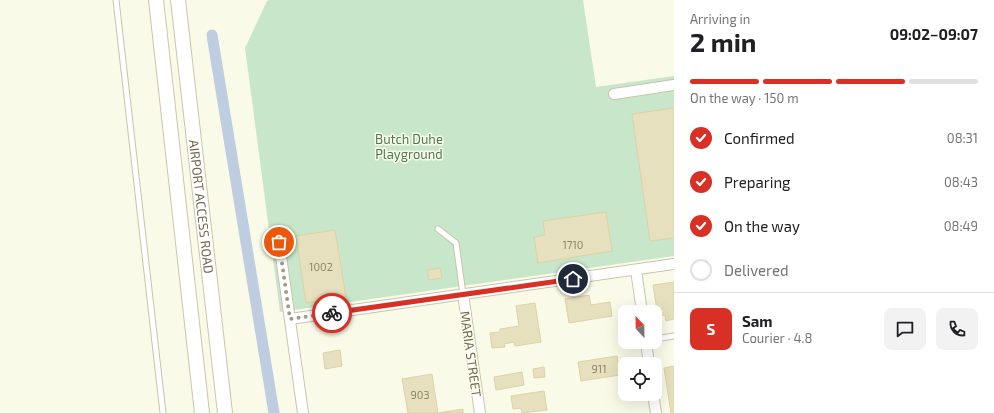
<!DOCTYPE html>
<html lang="en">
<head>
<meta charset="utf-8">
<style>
	body { margin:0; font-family:"Exo 2",sans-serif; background:#f2f2f2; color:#202124; height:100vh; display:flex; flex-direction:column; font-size:15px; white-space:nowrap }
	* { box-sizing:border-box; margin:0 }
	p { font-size:13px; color:#757577 }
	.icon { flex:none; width:22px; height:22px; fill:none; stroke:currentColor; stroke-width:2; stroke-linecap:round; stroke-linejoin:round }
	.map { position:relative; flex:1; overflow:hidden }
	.panel { display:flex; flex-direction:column; background:#fff; width:320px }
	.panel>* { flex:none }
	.needle { width:26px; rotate:338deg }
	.controls { position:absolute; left:618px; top:305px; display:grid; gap:8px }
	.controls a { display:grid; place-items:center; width:44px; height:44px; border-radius:8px; background:#fff; box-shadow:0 4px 16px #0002; font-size:20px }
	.pin { position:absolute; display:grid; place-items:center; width:34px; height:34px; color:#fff; margin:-17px; border:2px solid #fff; border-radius:50%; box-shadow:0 1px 4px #0007 }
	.courier { position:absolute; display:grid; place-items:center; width:40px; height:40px; margin:-20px; border:3px solid #d93025; border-radius:50%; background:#fff; color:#222; box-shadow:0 1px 5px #0007 }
	.headline em { font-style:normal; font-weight:700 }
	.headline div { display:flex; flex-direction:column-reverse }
	.headline { display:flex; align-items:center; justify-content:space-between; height:68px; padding:0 16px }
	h1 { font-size:26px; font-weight:700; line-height:30px }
	.bar { display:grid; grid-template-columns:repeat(4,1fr); gap:6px 4px; align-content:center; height:48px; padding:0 16px }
	.bar i { height:5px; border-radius:3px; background:#e0e0e0 }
	.bar .selected { background:#d93025 }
	.bar p { grid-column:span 4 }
	.line { display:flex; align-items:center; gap:10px; padding:0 16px; border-top:1px solid #e0e0e0 }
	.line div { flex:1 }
	.round { display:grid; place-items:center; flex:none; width:42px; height:42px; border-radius:8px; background:#f2f2f2 }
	ol { padding:0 16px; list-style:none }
	li { display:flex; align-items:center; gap:12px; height:44px }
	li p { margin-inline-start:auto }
	li .icon { padding:4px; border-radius:50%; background:#d93025; color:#fff; stroke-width:4 }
	li:last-child { color:#757577 }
	li i { width:22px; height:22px; border:2px solid #e0e0e0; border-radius:50% }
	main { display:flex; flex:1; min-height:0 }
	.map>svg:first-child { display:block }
</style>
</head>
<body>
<main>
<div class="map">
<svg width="674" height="413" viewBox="0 0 674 413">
	<rect width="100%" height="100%" fill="#f9fae8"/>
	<path fill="#c8e6c9" d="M269 0H583L596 87 674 76V256L280 312 245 48 267 1Z"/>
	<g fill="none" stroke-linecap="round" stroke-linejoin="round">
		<path stroke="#bfcde1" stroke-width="11" d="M212 35 274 413"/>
	</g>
	<g fill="#e7e0be" stroke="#ddd2a5">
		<path d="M674 108V238L650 241 632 114Z"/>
		<path d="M606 212 612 251 538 263 534 237 545 235 543 221Z"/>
		<path d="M335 230 346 297 306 303 296 236Z"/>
		<path d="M440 268 442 278 429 280 427 270Z"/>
		<path d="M674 282V319L666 321 665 315 658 316 653 285Z"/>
		<path d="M589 295 591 305 610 302 612 316 569 323 565 299Z"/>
		<path d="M535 303 541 342 515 346 514 342 504 344 505 347 492 348 490 333 500 332V329L519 326 516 306Z"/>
		<path d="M340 350 342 366 325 369 323 353Z"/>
		<path d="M617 356 620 375 581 381 578 362Z"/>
		<path d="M674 366V413H671L664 368Z"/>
		<path d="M544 367 545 377 534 378 533 369Z"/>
		<path d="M522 372 524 385 496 390 494 377Z"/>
		<path d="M432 374 438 413 463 409V413H408L402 379Z"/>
		<path d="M544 391 547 410 522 413 521 408 513 409 511 396Z"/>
	</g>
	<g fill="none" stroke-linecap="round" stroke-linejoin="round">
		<defs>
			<g id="lane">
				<path d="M116 0 163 413"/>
				<path d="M438 229 456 243 463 294"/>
				<path d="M655 339 674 336"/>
			</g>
			<g id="street">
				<path d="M614 94 674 85"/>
				<path d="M279 242 303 413"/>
				<path d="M636 270 642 312"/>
				<path d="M463 294 480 413"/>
				<path d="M290 319 674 264"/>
				<path d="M646 342 649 364"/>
				<path d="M653 394 656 413"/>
			</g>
			<g id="secondary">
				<path d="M156 0 202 413"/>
				<path id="s1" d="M178 0 225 413"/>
			</g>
		</defs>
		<use href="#lane" stroke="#c8c5ad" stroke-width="7"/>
		<use href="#street" stroke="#c8c5ad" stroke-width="12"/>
		<use href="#secondary" stroke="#cbc7ab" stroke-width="16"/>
		<use href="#lane" stroke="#fff" stroke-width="5"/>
		<use href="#street" stroke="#fff" stroke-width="10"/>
		<use href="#secondary" stroke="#fff" stroke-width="14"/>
	</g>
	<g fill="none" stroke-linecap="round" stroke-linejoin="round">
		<path stroke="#a19c85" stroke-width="4" stroke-dasharray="0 7.2" d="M279 242 290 319 332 313"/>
		<path stroke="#d93025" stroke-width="5" d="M332 313 573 279"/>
	</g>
	<g text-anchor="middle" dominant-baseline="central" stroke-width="3" stroke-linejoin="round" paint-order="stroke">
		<g font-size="11" fill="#8e886b">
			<text x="573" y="244">1710</text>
			<text x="321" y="266">1002</text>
			<text x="599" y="368">911</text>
			<text x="420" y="394">903</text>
		</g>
		<g font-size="13" fill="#4b7a52" stroke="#fcfdee">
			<text x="409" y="139">Butch Duhe<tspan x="409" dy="15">Playground</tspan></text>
		</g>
		<g font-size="13" fill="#716a4f" stroke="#fcfdee">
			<text stroke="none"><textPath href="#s1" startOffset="208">AIRPORT ACCESS ROAD</textPath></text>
			<text transform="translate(471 354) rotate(82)">MARIA STREET</text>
		</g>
	</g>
</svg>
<div class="controls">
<a><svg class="needle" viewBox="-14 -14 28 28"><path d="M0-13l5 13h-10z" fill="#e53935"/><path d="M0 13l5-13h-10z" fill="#757577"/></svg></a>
<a><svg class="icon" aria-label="locate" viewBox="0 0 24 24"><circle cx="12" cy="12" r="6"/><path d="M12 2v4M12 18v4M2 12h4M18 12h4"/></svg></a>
</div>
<div class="pin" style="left:279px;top:242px;background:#ea580c"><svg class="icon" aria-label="bag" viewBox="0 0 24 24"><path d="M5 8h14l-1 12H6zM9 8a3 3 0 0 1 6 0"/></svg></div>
<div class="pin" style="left:573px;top:279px;background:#1f2937"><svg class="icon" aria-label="home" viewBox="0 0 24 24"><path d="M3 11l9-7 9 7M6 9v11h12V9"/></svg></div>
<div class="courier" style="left:332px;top:313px"><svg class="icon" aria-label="bike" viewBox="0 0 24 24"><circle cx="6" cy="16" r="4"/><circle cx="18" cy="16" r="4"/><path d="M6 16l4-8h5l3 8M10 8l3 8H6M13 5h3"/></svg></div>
</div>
<section class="panel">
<div class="headline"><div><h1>2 min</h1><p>Arriving in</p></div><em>09:02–09:07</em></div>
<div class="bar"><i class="selected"></i><i class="selected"></i><i class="selected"></i><i></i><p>On the way · 150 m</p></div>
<ol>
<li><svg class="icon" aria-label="check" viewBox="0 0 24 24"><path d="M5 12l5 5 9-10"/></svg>Confirmed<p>08:31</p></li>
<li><svg class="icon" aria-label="check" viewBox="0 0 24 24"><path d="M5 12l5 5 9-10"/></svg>Preparing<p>08:43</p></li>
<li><svg class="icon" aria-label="check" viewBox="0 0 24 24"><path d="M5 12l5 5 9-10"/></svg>On the way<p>08:49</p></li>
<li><i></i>Delivered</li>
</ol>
<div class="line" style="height:72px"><b class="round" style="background:#d93025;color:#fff">S</b><div><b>Sam</b><p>Courier · 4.8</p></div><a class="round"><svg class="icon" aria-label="chat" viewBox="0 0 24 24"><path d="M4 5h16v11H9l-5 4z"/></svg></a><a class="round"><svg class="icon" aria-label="phone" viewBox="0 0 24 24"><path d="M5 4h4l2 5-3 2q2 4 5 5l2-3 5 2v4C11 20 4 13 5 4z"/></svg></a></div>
</section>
</main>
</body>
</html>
